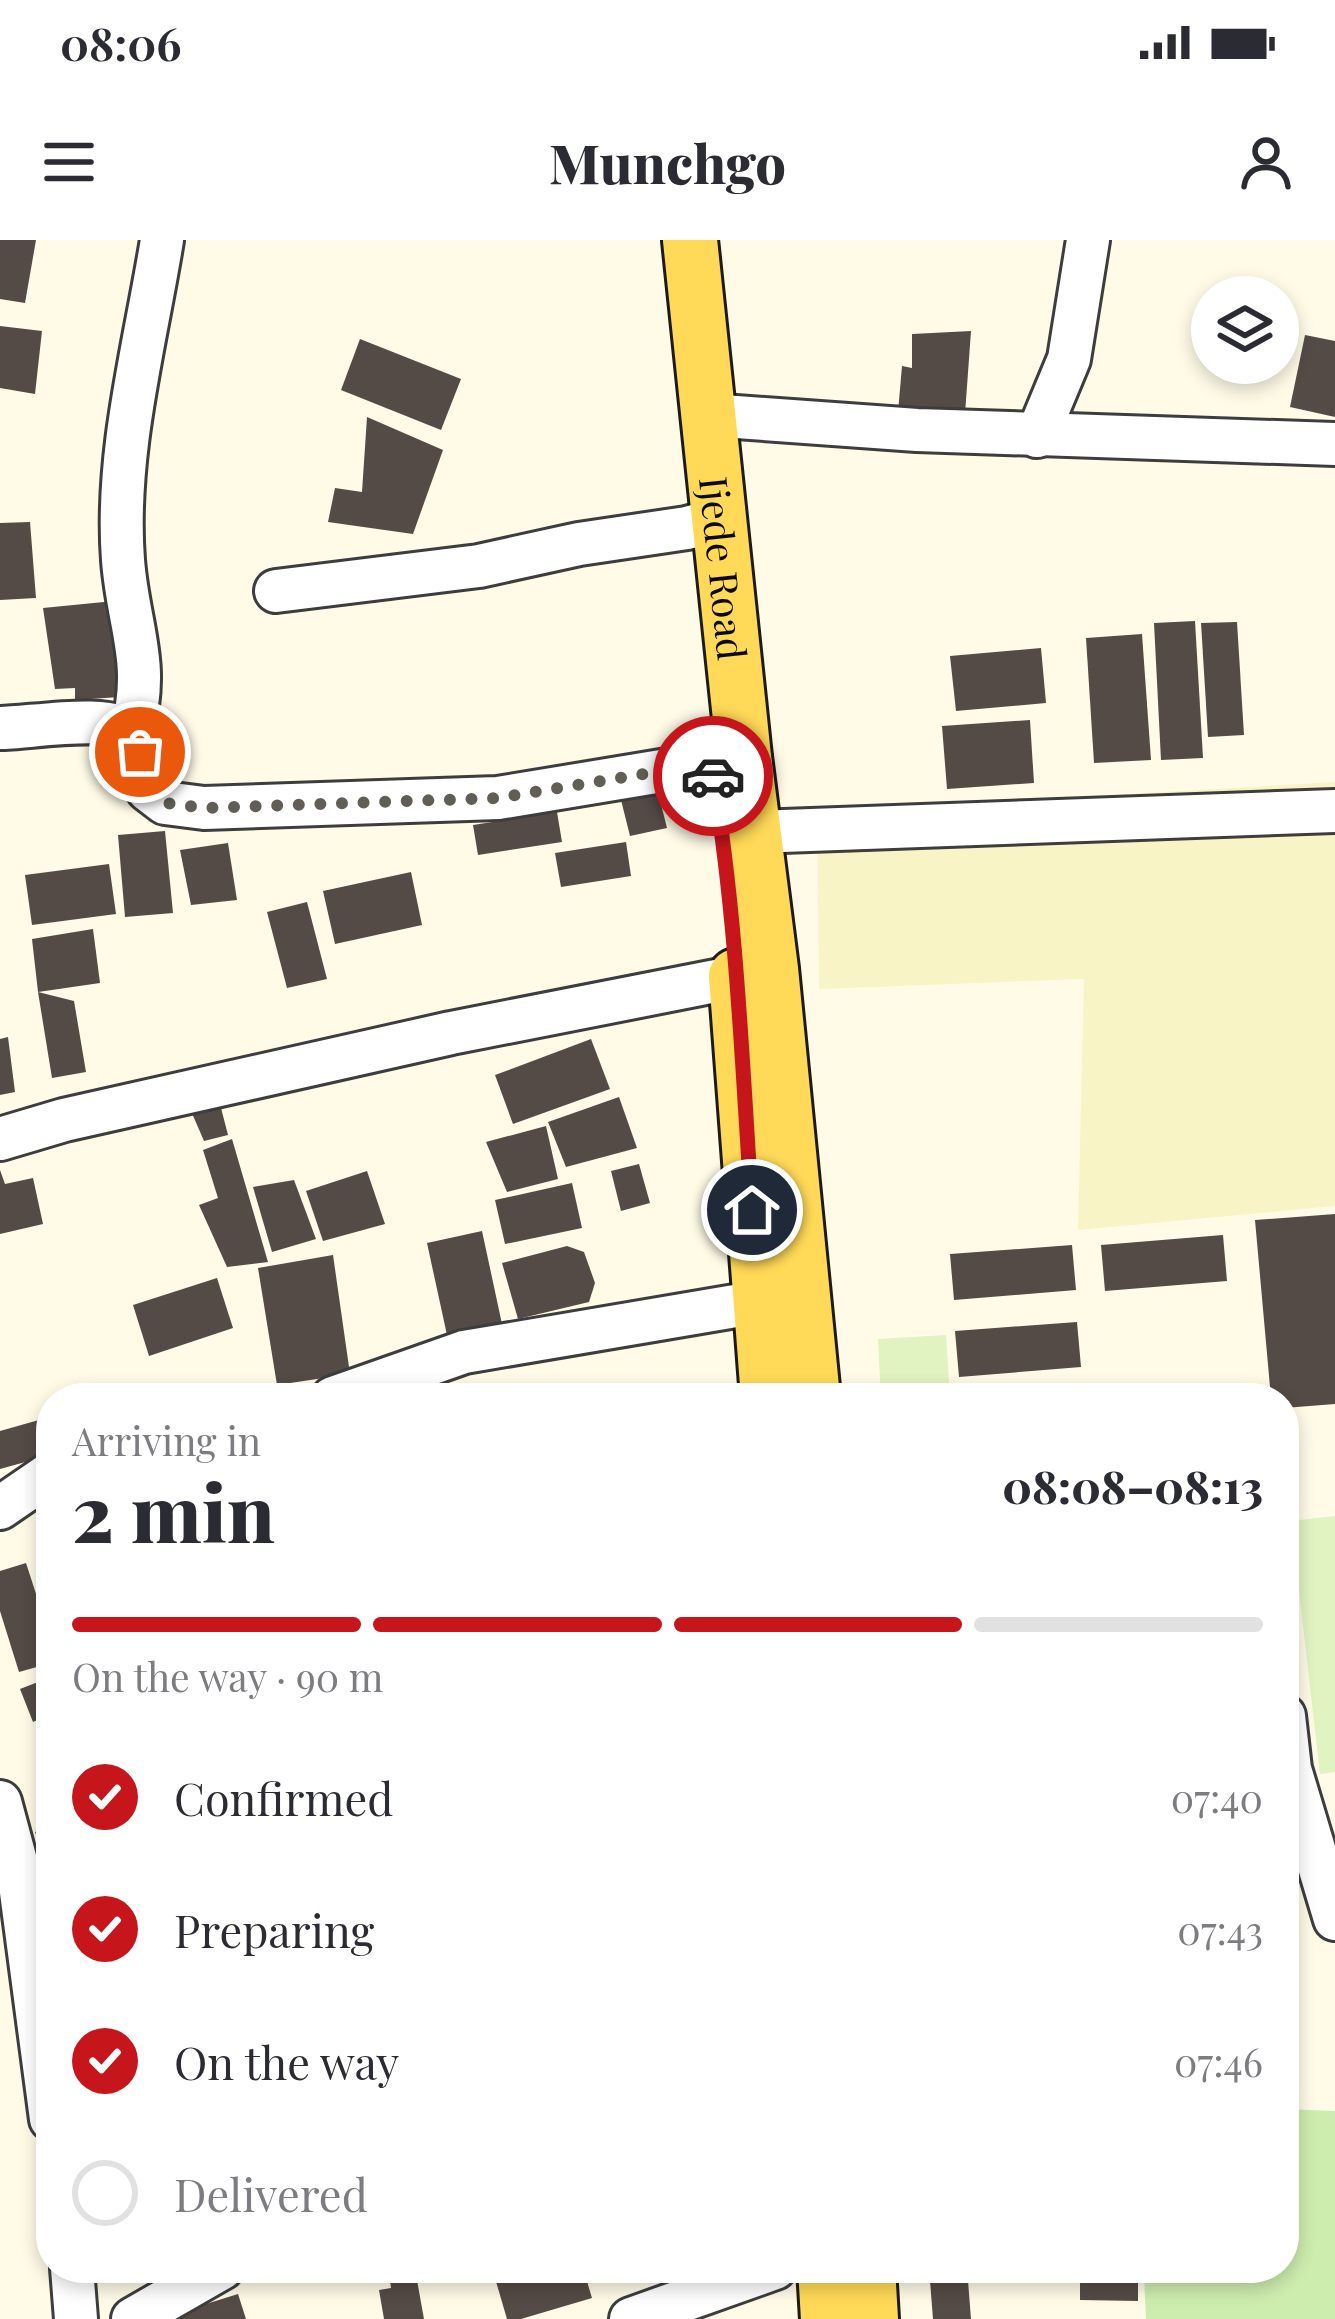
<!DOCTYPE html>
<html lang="en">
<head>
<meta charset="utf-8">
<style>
	body { margin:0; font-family:"Playfair Display",serif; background:#f7f7f7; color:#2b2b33; height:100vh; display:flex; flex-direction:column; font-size:45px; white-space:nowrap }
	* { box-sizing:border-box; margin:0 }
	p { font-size:39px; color:#7c7c81 }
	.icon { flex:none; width:66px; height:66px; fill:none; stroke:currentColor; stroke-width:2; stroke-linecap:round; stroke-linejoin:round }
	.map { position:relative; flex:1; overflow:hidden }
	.drawer { position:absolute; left:36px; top:1143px; width:1263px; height:900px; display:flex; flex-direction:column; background:#fff; border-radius:48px; box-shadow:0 6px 18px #0003 }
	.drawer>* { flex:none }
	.fabs { position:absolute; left:1191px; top:36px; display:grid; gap:24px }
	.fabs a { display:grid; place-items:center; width:108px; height:108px; border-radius:50%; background:#fff; box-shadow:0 6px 18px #0003; font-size:60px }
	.pin { position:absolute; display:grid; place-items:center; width:102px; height:102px; color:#fff; margin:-51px; border:6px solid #fff; border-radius:50%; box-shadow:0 3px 12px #0007 }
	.courier { position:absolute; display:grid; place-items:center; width:120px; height:120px; margin:-60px; border:9px solid #c6161b; border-radius:50%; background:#fff; color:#222; box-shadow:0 3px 15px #0007 }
	.summary em { font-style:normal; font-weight:800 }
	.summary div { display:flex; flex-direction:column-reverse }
	.summary { display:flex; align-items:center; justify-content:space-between; height:204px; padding:0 36px }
	h1 { font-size:78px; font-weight:800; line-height:90px }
	.bar { display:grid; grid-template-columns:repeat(4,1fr); gap:18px 12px; align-content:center; height:144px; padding:0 36px }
	.bar i { height:15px; border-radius:9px; background:#e1e1e2 }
	.bar .active { background:#c6161b }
	.bar p { grid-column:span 4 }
	ol { padding:0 36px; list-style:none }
	li { display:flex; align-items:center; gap:36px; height:132px }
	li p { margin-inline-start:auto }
	li .icon { padding:12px; border-radius:50%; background:#c6161b; color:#fff; stroke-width:4 }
	li:last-child { color:#7c7c81 }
	li i { width:66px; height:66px; border:6px solid #e1e1e2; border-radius:50% }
	.status { display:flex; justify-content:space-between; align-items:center; height:84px; padding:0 60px; background:#fff; direction:ltr }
	.status svg { height:33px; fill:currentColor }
	header { display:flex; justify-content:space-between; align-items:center; height:156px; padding:0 36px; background:#fff; font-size:54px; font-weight:800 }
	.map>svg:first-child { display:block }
</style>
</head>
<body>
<div class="status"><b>08:06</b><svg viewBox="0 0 49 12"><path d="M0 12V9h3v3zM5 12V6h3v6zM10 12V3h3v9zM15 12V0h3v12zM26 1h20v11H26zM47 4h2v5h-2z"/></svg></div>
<header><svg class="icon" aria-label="menu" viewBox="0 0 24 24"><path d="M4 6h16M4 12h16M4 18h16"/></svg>Munchgo<svg class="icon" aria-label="person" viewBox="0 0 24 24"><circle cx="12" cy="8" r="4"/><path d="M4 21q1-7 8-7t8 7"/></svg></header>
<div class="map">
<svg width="1335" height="2079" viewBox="0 0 1335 2079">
	<rect width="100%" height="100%" fill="#fffbe7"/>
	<path fill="#f8f4c5" d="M1335 542V966L1078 990 1084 739 819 749 817 572Z"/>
	<path fill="#cdedae" d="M1284 1869 1335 1871V2079H1146L1144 2036 1148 2028H1284Z"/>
	<g fill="#e1f3c0">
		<path d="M946 1095 950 1158H881L878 1099Z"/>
		<path d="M1335 1276V1532L1320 1534 1291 1281Z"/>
	</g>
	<g fill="#544b46">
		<path d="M0 0H36L25 63 0 59Z"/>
		<path d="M0 86 42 91 35 154 0 148Z"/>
		<path d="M971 91 965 174 898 172 902 126 912 128V94Z"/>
		<path d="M1305 95 1335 101V177L1290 167Z"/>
		<path d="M360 99 461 139 441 190 341 150Z"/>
		<path d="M367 177 443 210 413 294 328 282 335 248 362 252Z"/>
		<path d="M30 282 36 358 0 360V283Z"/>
		<path d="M114 361 120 457 75 460V448L55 449 43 368Z"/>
		<path d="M1195 381 1203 518 1161 520 1154 383Z"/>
		<path d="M1237 382 1244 495 1208 497 1201 383Z"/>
		<path d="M1142 394 1151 520 1094 523 1086 398Z"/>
		<path d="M1041 408 1046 463 956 471 950 416Z"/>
		<path d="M1030 480 1034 543 947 549 942 486Z"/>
		<path d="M656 544 667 588 630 596 619 552Z"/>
		<path d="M557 572 562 602 478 615 473 585Z"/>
		<path d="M165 591 173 673 125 677 118 595Z"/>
		<path d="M626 602 631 636 561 647 555 613Z"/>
		<path d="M228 603 237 660 191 665 180 610Z"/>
		<path d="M109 624 116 674 32 685 25 635Z"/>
		<path d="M411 632 422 685 335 704 323 651Z"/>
		<path d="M307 662 327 739 287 748 267 672Z"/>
		<path d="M93 689 100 743 38 752 32 699Z"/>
		<path d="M38 752 74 761 86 832 52 838Z"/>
		<path d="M8 797 15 852 0 855V799Z"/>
		<path d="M591 799 610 849 513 884 495 835Z"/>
		<path d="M619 857 637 908 566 927 548 882Z"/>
		<path d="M220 864 228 895 204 901 191 871Z"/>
		<path d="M546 886 558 939 507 952 486 902Z"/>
		<path d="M232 899 268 1022 227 1027 199 965 218 958 203 910Z"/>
		<path d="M639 924 650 963 621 971 611 931Z"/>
		<path d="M0 930 5 944 33 938 43 984 0 994Z"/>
		<path d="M367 931 385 984 323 1001 306 951Z"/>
		<path d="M294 940 316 999 272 1012 253 947Z"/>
		<path d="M572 943 582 988 505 1004 495 960Z"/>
		<path d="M1335 974V1164L1284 1168V1158H1271L1255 980Z"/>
		<path d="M482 991 502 1084 447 1095 427 1003Z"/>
		<path d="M1223 995 1227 1041 1105 1051 1101 1005Z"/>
		<path d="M1072 1005 1076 1050 954 1060 950 1014Z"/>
		<path d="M567 1006 584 1012 595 1043 589 1062 518 1079 502 1023Z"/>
		<path d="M333 1015 350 1134 277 1145 258 1028Z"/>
		<path d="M217 1038 233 1088 149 1116 133 1065Z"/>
		<path d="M1077 1082 1081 1127 959 1137 955 1091Z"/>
		<path d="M46 1178 51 1215 0 1229V1191Z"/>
		<path d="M26 1323 51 1400V1423L19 1432 0 1371V1331Z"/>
		<path d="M51 1437V1474L33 1482 20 1449Z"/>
		<path d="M51 1585V1633L35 1592Z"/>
		<path d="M492 2028H583L592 2058 521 2079H507Z"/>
		<path d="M929 2028H967L971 2079H933Z"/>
		<path d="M1080 2028H1138V2061L1080 2060Z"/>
		<path d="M415 2029 424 2079H384L379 2050 391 2048 389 2034Z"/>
		<path d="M238 2054 246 2079H161V2078Z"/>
	</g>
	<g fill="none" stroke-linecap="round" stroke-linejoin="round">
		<defs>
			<g id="minor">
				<path d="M709 175 917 190 1335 204"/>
				<path d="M1037 196 1069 119 1088 0"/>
				<path d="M276 351 479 326 579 304 687 288 720 279"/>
				<path d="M0 488C30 488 113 472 132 494 144 508 144 533 148 550L165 563 204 568 498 558 710 523"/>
				<path d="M131 493C151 423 128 387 123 320 115 213 145 105 162 0"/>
				<path d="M755 592 1335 571"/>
				<path d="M0 899 64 880 451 793 736 737"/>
				<path d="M333 1158 464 1112 759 1062"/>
				<path d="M0 1268 51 1233"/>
				<path d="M1284 1476 1290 1529 1335 1679"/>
				<path d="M0 1562 18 1629 51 1879"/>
				<path d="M72 2028 76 2079"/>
				<path d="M133 2079 222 2028"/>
				<path d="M631 2079 775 2028"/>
			</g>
			<g id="major">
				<path id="s1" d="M690 0 744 517 771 729 813 1158"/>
				<path d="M736 736 768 1158"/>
				<path d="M825 2028 828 2079"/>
				<path d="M868 2028 871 2079"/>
			</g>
		</defs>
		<use href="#minor" stroke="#3d3d3d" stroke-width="48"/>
		<use href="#major" stroke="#1b1b1b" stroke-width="60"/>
		<use href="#minor" stroke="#fff" stroke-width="42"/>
		<use href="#major" stroke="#ffd957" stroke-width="54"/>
	</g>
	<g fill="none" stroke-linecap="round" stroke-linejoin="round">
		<path stroke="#605e57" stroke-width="12" stroke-dasharray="0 21.6" d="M140 512 148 550 165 563 204 568 498 558 710 523 713 536"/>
		<path stroke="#c6161b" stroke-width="15" d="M713 536C737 679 742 825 752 970"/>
	</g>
	<g text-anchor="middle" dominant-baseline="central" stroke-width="12" stroke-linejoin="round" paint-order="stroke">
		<g font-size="39" fill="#0a0a0a" stroke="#fff">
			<text stroke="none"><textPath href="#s1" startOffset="330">Ijede Road</textPath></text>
		</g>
	</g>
</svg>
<div class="fabs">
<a><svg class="icon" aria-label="layers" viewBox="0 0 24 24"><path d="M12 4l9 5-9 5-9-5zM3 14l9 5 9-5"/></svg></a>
</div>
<div class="pin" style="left:140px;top:512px;background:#ea580c"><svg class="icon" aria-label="bag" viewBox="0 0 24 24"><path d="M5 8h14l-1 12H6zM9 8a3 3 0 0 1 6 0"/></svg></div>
<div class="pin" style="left:752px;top:970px;background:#1f2937"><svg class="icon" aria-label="home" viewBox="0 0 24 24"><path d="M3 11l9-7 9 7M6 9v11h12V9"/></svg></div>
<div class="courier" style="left:713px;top:536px"><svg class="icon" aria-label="car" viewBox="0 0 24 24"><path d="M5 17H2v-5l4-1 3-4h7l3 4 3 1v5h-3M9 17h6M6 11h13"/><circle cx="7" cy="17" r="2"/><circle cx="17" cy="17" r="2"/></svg></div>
<section class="drawer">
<div class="summary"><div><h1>2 min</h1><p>Arriving in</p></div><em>08:08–08:13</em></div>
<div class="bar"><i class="active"></i><i class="active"></i><i class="active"></i><i></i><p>On the way · 90 m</p></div>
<ol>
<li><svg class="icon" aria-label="check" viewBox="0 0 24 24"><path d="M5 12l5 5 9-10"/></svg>Confirmed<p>07:40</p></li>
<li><svg class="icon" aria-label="check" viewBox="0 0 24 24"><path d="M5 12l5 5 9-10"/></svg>Preparing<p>07:43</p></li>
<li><svg class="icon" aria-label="check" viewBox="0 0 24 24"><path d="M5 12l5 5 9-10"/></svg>On the way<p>07:46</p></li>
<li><i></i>Delivered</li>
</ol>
</section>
</div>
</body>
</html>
